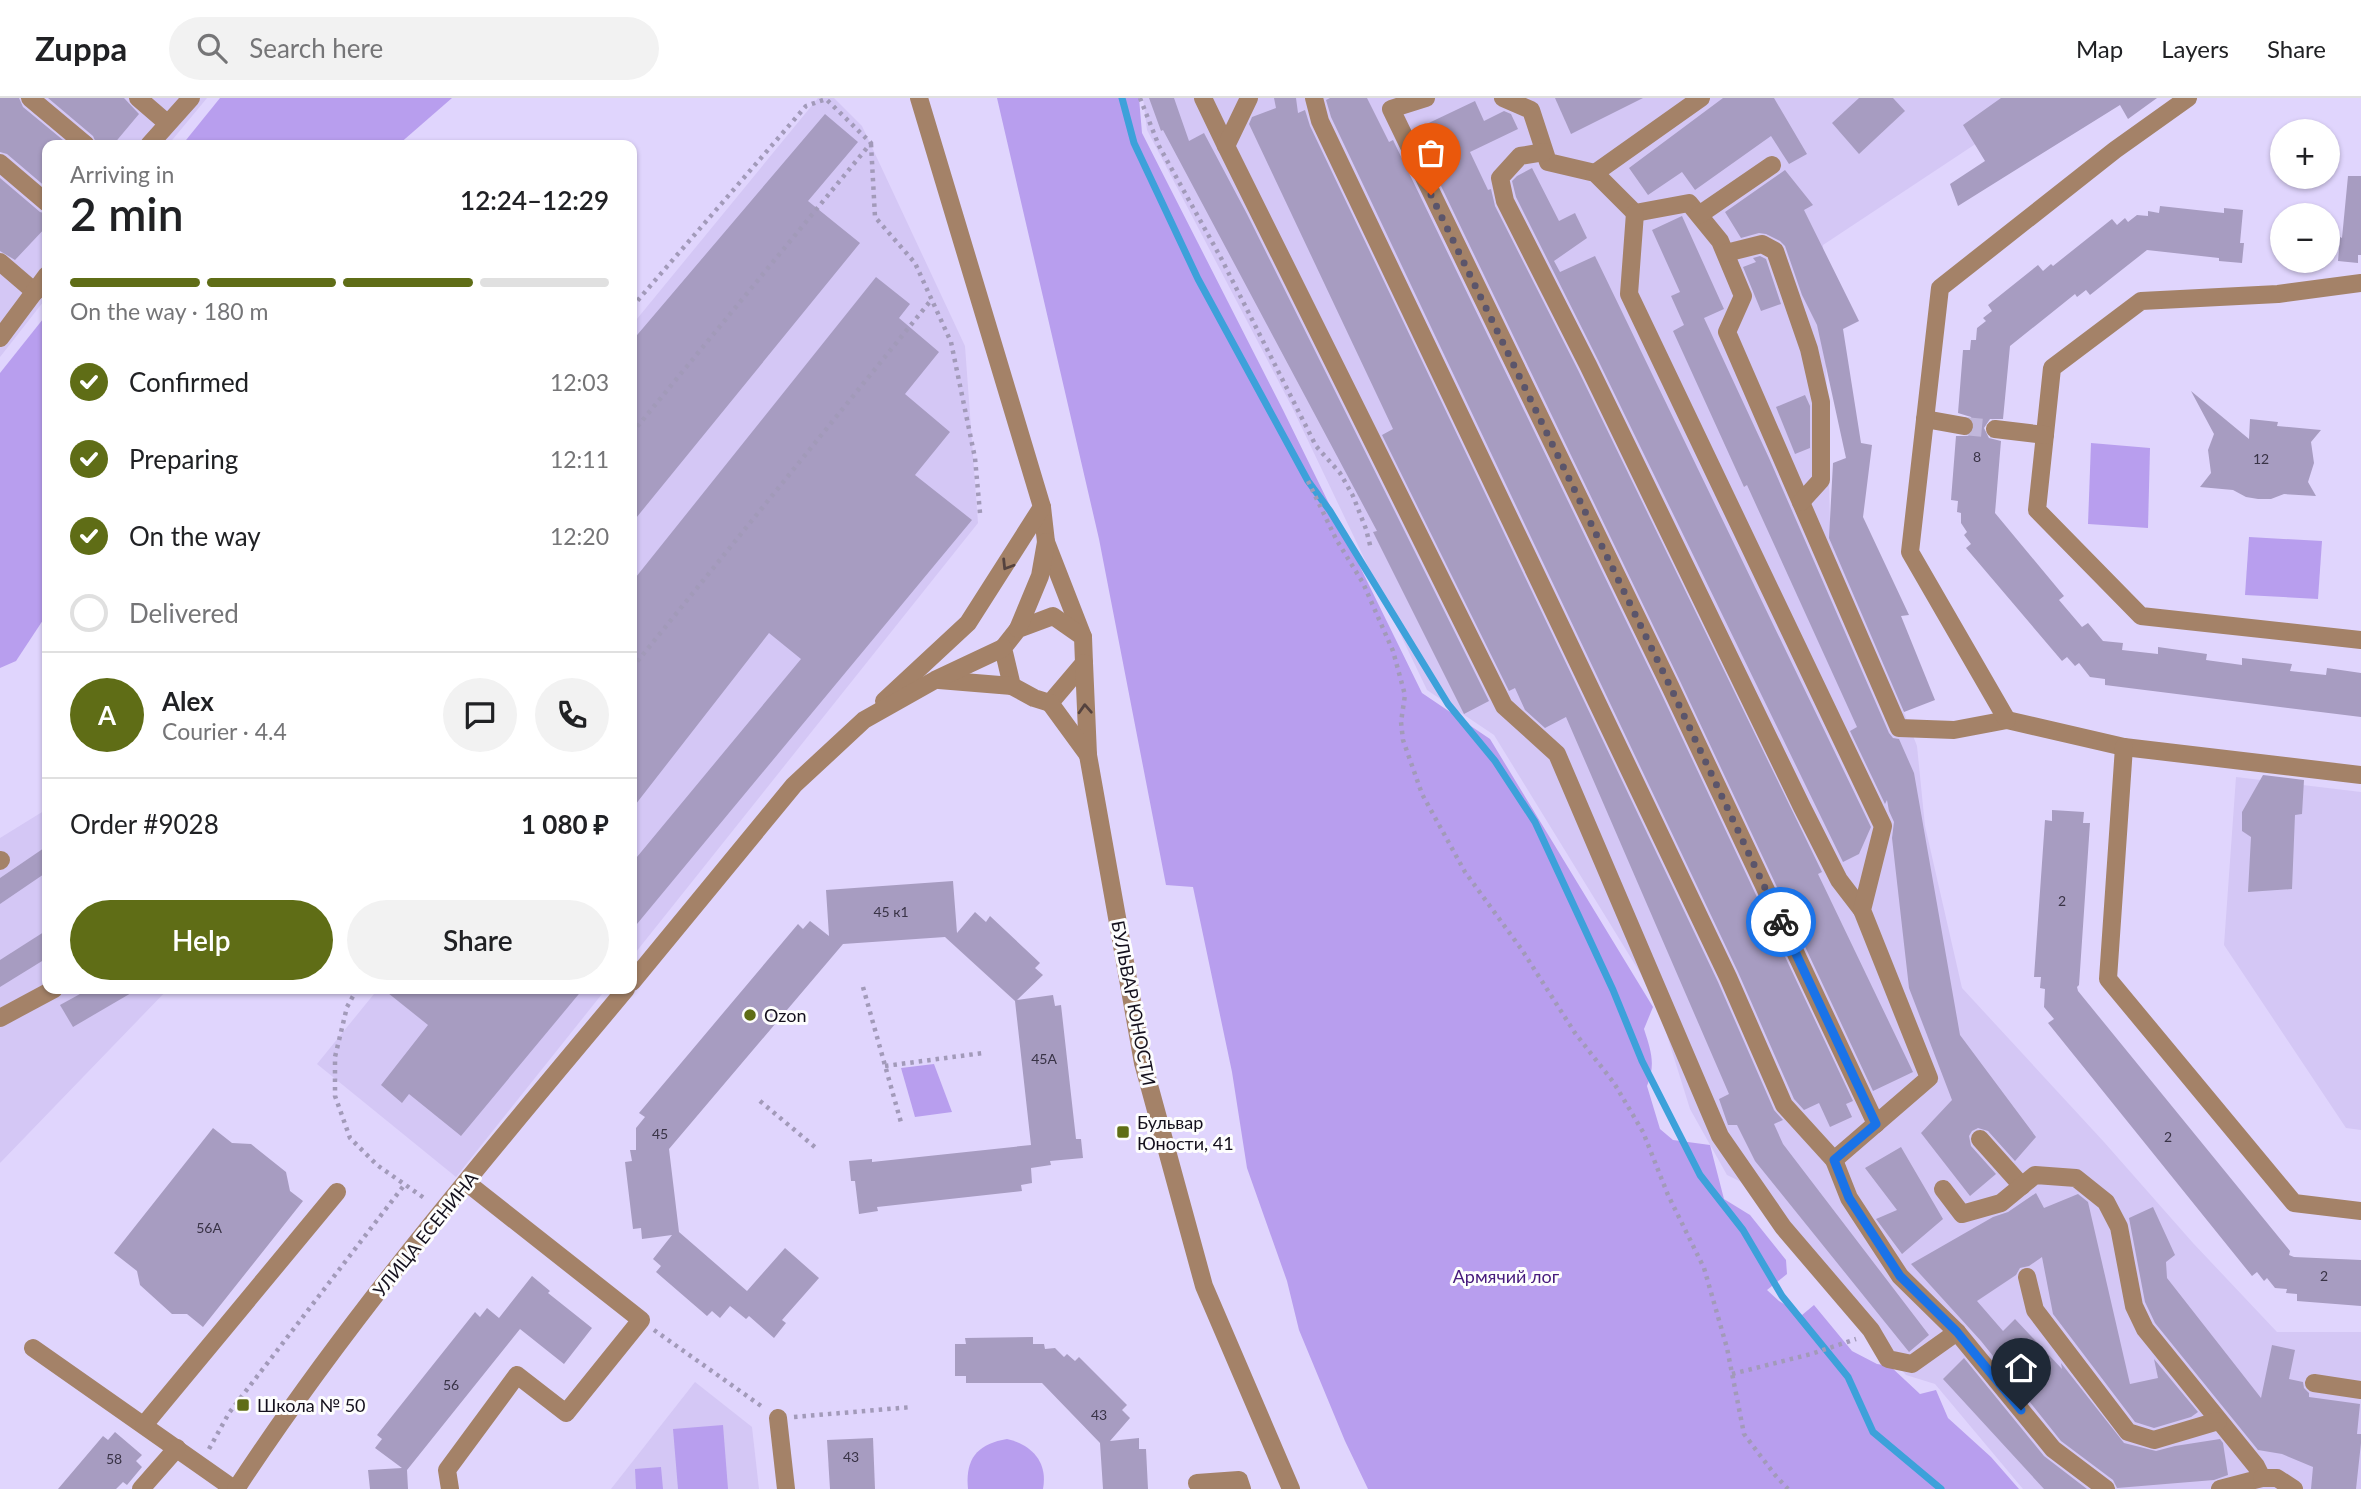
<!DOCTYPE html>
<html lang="en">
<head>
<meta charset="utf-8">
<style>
	body { margin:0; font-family:Lato,sans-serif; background:#f2f2f2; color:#202124; height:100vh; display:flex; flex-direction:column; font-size:26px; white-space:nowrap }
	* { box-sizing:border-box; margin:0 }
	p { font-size:23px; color:#757577 }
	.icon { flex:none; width:38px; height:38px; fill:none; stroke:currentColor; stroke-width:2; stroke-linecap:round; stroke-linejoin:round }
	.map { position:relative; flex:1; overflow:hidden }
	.details { position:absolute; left:42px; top:42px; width:595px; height:854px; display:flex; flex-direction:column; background:#fff; border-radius:14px; box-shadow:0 2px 5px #0004 }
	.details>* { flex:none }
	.controls { position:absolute; left:2270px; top:21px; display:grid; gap:14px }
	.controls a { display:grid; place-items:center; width:70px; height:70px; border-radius:50%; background:#fff; box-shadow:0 2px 5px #0004; font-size:35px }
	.pin { position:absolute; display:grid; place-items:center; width:60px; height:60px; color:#fff; margin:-72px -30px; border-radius:50% 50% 50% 0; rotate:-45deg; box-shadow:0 0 7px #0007 }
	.pin .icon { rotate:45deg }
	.courier { position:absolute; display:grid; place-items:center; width:70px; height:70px; margin:-35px; border:5px solid #1a73e8; border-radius:50%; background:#fff; color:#222; box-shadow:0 2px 9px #0007 }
	.overview em { font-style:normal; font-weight:600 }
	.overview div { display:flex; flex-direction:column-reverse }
	.overview { display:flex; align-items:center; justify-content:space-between; height:119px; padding:0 28px }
	h1 { font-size:46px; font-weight:600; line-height:52px }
	.bar { display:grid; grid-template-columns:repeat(4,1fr); gap:10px 7px; align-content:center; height:84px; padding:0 28px }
	.bar i { height:9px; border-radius:5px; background:#e0e0e0 }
	.bar .on { background:#5f6d16 }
	.bar p { grid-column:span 4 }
	.line { display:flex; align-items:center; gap:18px; padding:0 28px; border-top:2px solid #e0e0e0 }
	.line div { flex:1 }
	.round { display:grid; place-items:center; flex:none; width:74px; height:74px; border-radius:37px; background:#f2f2f2 }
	ol { padding:0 28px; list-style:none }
	li { display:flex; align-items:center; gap:21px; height:77px }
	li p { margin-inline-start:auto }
	li .icon { padding:7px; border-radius:50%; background:#5f6d16; color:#fff; stroke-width:4 }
	li:last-child { color:#757577 }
	li i { width:38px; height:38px; border:4px solid #e0e0e0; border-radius:50% }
	.action { display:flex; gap:14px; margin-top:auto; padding:14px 28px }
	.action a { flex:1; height:80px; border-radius:42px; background:#5f6d16; color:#fff; font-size:28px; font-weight:600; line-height:80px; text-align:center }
	.action a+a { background:#f2f2f2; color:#202124 }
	header { display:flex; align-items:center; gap:42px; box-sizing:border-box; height:98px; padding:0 35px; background:#fff; border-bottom:2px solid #e0e0e0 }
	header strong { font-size:33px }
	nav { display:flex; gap:38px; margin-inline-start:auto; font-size:24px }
	.search { width:490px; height:63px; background:#f2f2f2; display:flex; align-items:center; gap:18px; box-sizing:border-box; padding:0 24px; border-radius:38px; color:#757577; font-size:26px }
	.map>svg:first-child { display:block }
</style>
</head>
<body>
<header>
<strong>Zuppa</strong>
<div class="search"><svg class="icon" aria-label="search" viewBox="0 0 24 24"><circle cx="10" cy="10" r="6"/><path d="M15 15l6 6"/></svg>Search here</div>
<nav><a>Map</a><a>Layers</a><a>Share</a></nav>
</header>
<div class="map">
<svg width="2361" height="1391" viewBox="0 0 2361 1391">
	<rect width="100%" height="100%" fill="#e0d5fd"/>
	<g fill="#d4c7f5">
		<path d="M0 0H207L168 47H47V199L0 259Z"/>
		<path d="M818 0H834L862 28 965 248 978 425 632 859V227Z"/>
		<path d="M1143 0H2045L1823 147 1830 424 1917 648 1925 728 1962 890 2104 1044 2193 1145 2277 1234H2361V1391H2023L1935 1286 1906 1277 1815 1167 1766 1096 1727 1077 1690 1011 1655 899 1494 637 1427 592 1292 309 1147 32Z"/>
		<path d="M2236 679 2361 694V1032L2346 1030 2224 847Z"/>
		<path d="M47 711V891H168L0 1065V740Z"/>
		<path d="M378 891H606L456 1079 317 966Z"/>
		<path d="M695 1284 752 1329 759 1391H611Z"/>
	</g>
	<g fill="#b89eee">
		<path d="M220 0H452L398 47H182Z"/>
		<path d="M997 0H1139L1142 35 1283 312 1422 595 1490 641 1653 909 1644 931C1651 953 1656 966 1647 988L1660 1031 1673 1042 1710 1047 1724 1101 1750 1117 1786 1162 1787 1176 1767 1192 1779 1203 1802 1217 1814 1207 1852 1253 1877 1266 1890 1268 1920 1296 1936 1292 1948 1320 1991 1359 2019 1391H1368L1345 1343 1299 1232 1287 1183 1247 1070 1232 974 1193 789 1166 787 1099 441Z"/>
		<path d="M47 216V516L16 563 0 570V275Z"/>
		<path d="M2091 345 2150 350 2148 430 2088 426Z"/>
		<path d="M2249 439 2322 443 2318 501 2245 497Z"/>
		<path d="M934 966 952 1014 915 1019 901 970Z"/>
		<path d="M723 1327 728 1391H678L673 1331Z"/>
		<path d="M1007 1341C1032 1347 1048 1364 1043 1391H968C965 1361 977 1346 1007 1341Z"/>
		<path d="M661 1369 663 1391H636L635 1371Z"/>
	</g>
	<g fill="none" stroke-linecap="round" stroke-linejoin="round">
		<path stroke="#3da1da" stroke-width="7" d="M1122 0 1134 45 1198 181 1308 383 1330 413 1448 606 1495 663 1535 724 1613 892 1642 963 1700 1077 1743 1132 1782 1198 1848 1279 1873 1334 1941 1391"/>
	</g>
	<g fill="#a79cc1">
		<path d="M0 0H19L23 9 69 47H47V90L7 56 0 54Z"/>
		<path d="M48 0H124L139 16 113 47H97L93 38Z"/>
		<path d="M1149 0H1174L1189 43 1204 35 1247 116 1489 603 1464 616 1373 434 1377 433 1163 32 1161 33Z"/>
		<path d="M1274 0H1296L1298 15 1305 12 1310 28 1718 884 1774 1012 1783 1022 1774 1026 1783 1046 1929 1237 1909 1254 1755 1063 1737 1027H1728L1719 1001 1729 996 1566 619 1545 630 1525 612 1515 590 1509 593 1382 337 1393 331 1249 26 1252 19 1276 10Z"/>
		<path d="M1330 0H1367L1389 44 1393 42 1660 593 1853 1003 1846 1006 1852 1019 1830 1029 1819 1005 1804 1012 1794 1001 1738 874 1331 19 1326 2Z"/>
		<path d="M1555 0H1643L1571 36Z"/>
		<path d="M1723 0H1774L1807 56 1789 66 1771 38 1695 92 1682 74 1648 97 1629 70Z"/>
		<path d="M1859 0H1893L1905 13 1859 56 1832 25Z"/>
		<path d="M2001 0H2157L2128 21 2120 7 1958 108 1950 86 1985 63 1963 27Z"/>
		<path d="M1475 3 1484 23 1504 13 1511 16 1518 31 1470 54 1488 92 1491 91 1495 108 1578 272 1822 774 1818 776 1913 974 1873 993 1680 583 1414 32Z"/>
		<path d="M825 16 858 44 808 103 860 145 632 425V243Z"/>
		<path d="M1532 70 1559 123 1575 115 1587 140 1554 163 1560 174 1595 158 1871 729 1859 756 1843 764 1598 262 1516 99 1512 83 1517 78Z"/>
		<path d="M1785 72 1813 107 1804 112 1859 223 1843 231 1861 345 1872 347 1863 419 1909 517 1901 518 1935 602 1904 614 1829 440 1833 365 1846 360 1817 227 1802 197 1785 148 1780 143 1766 136 1759 135 1741 140 1725 114Z"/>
		<path d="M2348 78H2361V157H2358V165L2338 163 2340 139 2342 140Z"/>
		<path d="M0 80 40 114 47 116V128L15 162 0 153Z"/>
		<path d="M2160 108 2224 115V110L2243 112 2240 145H2244L2242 165 2219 163V160L2147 152 2090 197 2086 192 2077 199 2075 196 2010 248 2003 321H1990L1984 330 1989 340 2001 343 1995 415 2064 498 2059 502 2082 529 2088 525 2103 543 2123 545 2122 552 2158 556V549L2207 556 2206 562 2242 567V560L2292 566 2290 573 2326 577 2327 570 2361 575V619L2105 587V581L2090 579 2079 565 2075 568 2067 559 2062 563 1966 450 1971 446 1964 437 1967 434 1961 425V415L1957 414 1958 403 1951 402 1956 338H1968L1975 329 1971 319 1958 315 1963 252H1970L1971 242H1976L1977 230 1986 223 1983 220 1992 213 1988 207 2038 167 2043 173 2051 166 2053 168 2112 121 2117 127 2125 120 2128 124 2137 117 2148 118V113L2159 115Z"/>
		<path d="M1682 118 1724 211 1704 220 1769 360 1889 635 1893 640 1899 641 1914 675 1960 937 2036 1039 2015 1063 1988 1033 1978 1030 1972 1033 1969 1038 1971 1048 1996 1076 1970 1098 1921 1035 1952 1002 1909 890 1892 740 1894 724 1889 713 1887 702 1885 706 1850 633 1857 629 1747 387 1744 389 1673 233 1684 227 1671 198 1680 194 1652 132Z"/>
		<path d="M1760 158 1766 161 1781 206 1761 213 1743 169 1756 164 1753 160Z"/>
		<path d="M876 179 910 206 899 220 939 254 905 296 950 334 915 377 972 422 632 832V765L801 561 769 535 632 711V484Z"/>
		<path d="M2191 293 2249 341 2250 321 2278 324 2277 328 2321 332 2311 344 2314 365 2308 384 2316 398 2284 396 2271 401H2258L2246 399 2233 392 2200 389 2211 375 2208 352 2214 336Z"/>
		<path d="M1805 297 1810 308V350L1795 356 1776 309Z"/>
		<path d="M2263 677 2304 682 2302 716 2295 717 2292 791 2248 794 2251 739 2242 733V714Z"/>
		<path d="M2052 712 2084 714 2083 725H2090L2079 887 2077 889 2078 893 2290 1153 2289 1157 2294 1159 2361 1162V1208L2297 1203V1196L2286 1195 2287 1191 2275 1190 2267 1180 2264 1183 2257 1174 2252 1178 2048 925 2054 921 2044 909 2045 891 2040 890 2041 879H2034L2045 722 2052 723Z"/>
		<path d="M47 748V774L0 806V780Z"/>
		<path d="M953 783 957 835 975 814 986 824 990 818 1040 865 1035 870 1043 877 1017 902 1053 897 1055 908 1061 907 1076 1041H1081L1083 1060 1050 1063 1051 1067 1031 1070 1032 1085 1021 1087 1022 1093 877 1109 878 1113 859 1116 855 1083H851L849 1063 872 1061V1064L1031 1047 1015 903 945 839 843 846 669 1051 679 1134 747 1193 785 1150 819 1180 782 1222 786 1225 774 1240 749 1218 746 1221 730 1208 720 1220 712 1213 707 1218 656 1174 661 1168 653 1161 672 1137 642 1141 641 1130 633 1131 625 1064 632 1063 630 1052H636V1030L645 1019 639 1015 798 826 803 831 810 823 829 838 826 792Z"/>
		<path d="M47 832V860L0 889V862Z"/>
		<path d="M89 891H138L73 929 60 907Z"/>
		<path d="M383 891H583L461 1038 409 996 402 1005 381 987 428 927Z"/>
		<path d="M213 1030 232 1045 251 1046 286 1074 290 1093 303 1103 203 1229 187 1216H172L140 1187 137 1173 114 1155Z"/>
		<path d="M1901 1049 1943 1121 1902 1156 1876 1121 1897 1112 1865 1070Z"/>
		<path d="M2036 1095 2044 1110 2078 1096 2088 1104 2130 1286 2158 1280 2154 1261 2198 1314 2191 1319 2154 1330 2135 1324 2053 1216 2042 1159 2029 1168 2020 1170 2016 1177 1977 1203 2003 1233 2015 1221 2062 1271 2061 1265 2124 1345 2156 1353 2175 1348 2220 1341 2223 1345 2228 1377 2214 1382 2117 1390 2113 1382 2061 1343 1981 1243 1911 1166 1993 1119 2008 1114Z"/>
		<path d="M2153 1109 2175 1157 2166 1164 2167 1180 2261 1300 2272 1247 2295 1252 2289 1281 2303 1284 2304 1290 2309 1295V1299L2360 1306 2357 1336H2361V1345L2356 1391H2311L2313 1369 2282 1356 2258 1352 2155 1225 2145 1204 2129 1120Z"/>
		<path d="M532 1178 550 1193 548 1195 592 1230 564 1266 520 1231 407 1372 408 1391H370L368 1372 402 1370 375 1350 382 1341 377 1337 475 1214 480 1219 487 1210 499 1220Z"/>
		<path d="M1033 1239V1246H1044L1045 1251 1055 1250 1064 1259 1067 1256 1075 1263 1079 1259 1127 1307 1122 1312 1130 1320 1110 1343 1139 1340V1351H1146L1148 1391H1103L1100 1345 1042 1285H966V1278H955V1246H966L965 1240Z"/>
		<path d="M1964 1260 2044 1358 2087 1391H2044L1943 1281Z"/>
		<path d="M115 1334 142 1357 136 1363 142 1369 127 1387 123 1384 116 1391H58L103 1338 108 1342Z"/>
		<path d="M873 1340 875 1391H830L827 1342Z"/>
	</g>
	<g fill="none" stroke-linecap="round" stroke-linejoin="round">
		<path stroke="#c1b7db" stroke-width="18" stroke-dasharray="18 9" stroke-linecap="butt" d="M1964 328 1995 331"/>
		<g stroke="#a29ab9" stroke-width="4.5" stroke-dasharray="3.5 5" stroke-linecap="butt">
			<path d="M1140 0 1159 48 1221 160 1316 348 1340 375 1353 398 1366 431 1371 451"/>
			<path d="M871 46 875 119 915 165 951 244 975 360 980 415"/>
			<path d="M632 209 806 8 826 1 871 45 632 335"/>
			<path d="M1308 383 1336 441 1363 485 1393 553 1405 597 1401 624 1403 642 1422 696 1465 774 1522 852 1575 935 1614 985 1643 1034 1668 1097 1704 1170 1727 1250 1744 1336 1775 1377 1788 1391"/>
			<path d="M632 570 932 201"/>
			<path d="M863 889 902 1028"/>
			<path d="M357 891 347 909 335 959V998L350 1040 377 1067 427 1102"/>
			<path d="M885 968 983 955"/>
			<path d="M760 1003 816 1050"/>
			<path d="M654 1232 764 1310"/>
			<path d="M1732 1276 1811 1256 1856 1241"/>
			<path d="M794 1319 912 1309"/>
			<path d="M209 1351 229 1315 405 1086"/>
		</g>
		<g stroke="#a48268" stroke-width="18">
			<path d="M30 0 86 47"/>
			<path d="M138 0 167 25"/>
			<path d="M919 0 1042 409 1046 444 1083 539"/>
			<path d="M1203 0 1226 48"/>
			<path d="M1249 0 1226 48 1504 608 1557 656 1720 1038 1783 1129 1871 1232 1888 1261 1912 1266 1957 1234 1900 1178 1849 1100 1834 1062 1784 1007 1728 879 1320 23 1314 0"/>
			<path d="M1426 0 1391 11 1670 588 1876 1026"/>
			<path d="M1503 0 1531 12 1548 64 1595 75 1635 115 1689 105 1720 143 1743 198 1727 234 1899 630 1954 632 2007 622 2124 649 2361 677"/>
			<path d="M149 47 191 0"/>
			<path d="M1544 54 1520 58 1500 80 1505 103 1588 267 1802 709 1839 782 1862 812"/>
			<path d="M0 65 47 105"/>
			<path d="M1595 75 1701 0"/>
			<path d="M1635 115 1629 196 1883 728 1862 812 1929 980 1834 1062"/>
			<path d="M1699 117 1772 67"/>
			<path d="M1726 155 1762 146 1775 153 1809 251 1821 304V382L1801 404"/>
			<path d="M0 164 35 194"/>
			<path d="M2361 185 2278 196 2141 203 2052 270 2037 412 2141 518 2361 542"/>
			<path d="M0 240 47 177"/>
			<path d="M1925 321 1964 328"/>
			<path d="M1995 331 2045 337"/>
			<path d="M1053 518 1083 539 1084 565 1050 605 1034 600 1012 588 1003 550 1018 531Z"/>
			<path d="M1018 531 1040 478 1046 444"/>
			<path d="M1084 565 1088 657 1143 965 1204 1188 1291 1391"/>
			<path d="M939 582 1012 588"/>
			<path d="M884 603 968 525 1042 409"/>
			<path d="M1050 605 1088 657"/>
			<path d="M2007 622 1910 454 1940 190 2115 52 2188 0"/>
			<path d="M2124 649 2108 881 2294 1105 2361 1113"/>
			<path d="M0 763 1 762"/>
			<path d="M632 884 794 687 864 622 935 582 1003 550"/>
			<path d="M0 920 54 891"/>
			<path d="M1980 1041 2022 1088"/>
			<path d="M1943 1091 1962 1116 2001 1105 2035 1077 2076 1080 2106 1104 2119 1129 2134 1208 2145 1231 2256 1368 2262 1380 2220 1391"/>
			<path d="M2027 1179 2035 1212 2128 1334 2154 1342 2218 1323"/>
			<path d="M1957 1234 2053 1351 2106 1391"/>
			<path d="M33 1250 234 1391"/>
			<path d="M2314 1285 2361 1292"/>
			<path d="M778 1320 786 1391"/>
			<path d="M144 1327 337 1094"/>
			<path d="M2262 1380H2277L2294 1391"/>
			<path d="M1197 1385 1239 1382 1242 1391"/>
			<path d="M141 1391 177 1350"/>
			<path d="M236 1391C352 1214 491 1053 626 891"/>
			<path d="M450 1391 447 1372 517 1277 566 1315 641 1222 466 1084"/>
		</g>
	</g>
	<defs><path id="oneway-chevron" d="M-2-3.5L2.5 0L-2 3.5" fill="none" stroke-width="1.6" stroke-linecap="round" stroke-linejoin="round" transform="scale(1.75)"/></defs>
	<g stroke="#55433f">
		<use href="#oneway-chevron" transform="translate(1007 467) rotate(122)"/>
		<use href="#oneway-chevron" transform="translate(1085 611) rotate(-93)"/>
	</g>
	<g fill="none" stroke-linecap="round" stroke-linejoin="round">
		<path stroke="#5b556b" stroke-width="7" stroke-dasharray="0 12.6" d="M1431 97 1670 588 1781 824"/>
		<path stroke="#1a73e8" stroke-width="9" d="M1781 824 1876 1026 1834 1062 1849 1100 1900 1178 1957 1234 2021 1312"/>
	</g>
	<g fill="#5f6d16" stroke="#fdfdfd" stroke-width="2.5">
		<circle cx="750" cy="917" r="7"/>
		<rect x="1116" y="1027" width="14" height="14" rx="3.5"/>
		<rect x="236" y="1300" width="14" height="14" rx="3.5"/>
	</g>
	<g text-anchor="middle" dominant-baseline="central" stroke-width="6" stroke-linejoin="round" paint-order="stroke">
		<g font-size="14" fill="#393346">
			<text x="1977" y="358">8</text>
			<text x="2261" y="360">12</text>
			<text x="2062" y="802">2</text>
			<text x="891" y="813">45 к1</text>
			<text x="1044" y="960">45А</text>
			<text x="660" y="1035">45</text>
			<text x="2168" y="1038">2</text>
			<text x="209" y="1129">56А</text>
			<text x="2324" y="1177">2</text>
			<text x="451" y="1286">56</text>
			<text x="1099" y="1316">43</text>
			<text x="851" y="1358">43</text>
			<text x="114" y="1360">58</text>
		</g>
		<g font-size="18" fill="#14101d" stroke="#fdfdfd">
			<text transform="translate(1134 905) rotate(79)">БУЛЬВАР ЮНОСТИ</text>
			<text transform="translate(425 1136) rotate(-51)">УЛИЦА ЕСЕНИНА</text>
		</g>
		<g font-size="18" fill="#14101d" stroke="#fdfdfd" text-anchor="start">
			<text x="764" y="917">Ozon</text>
			<text x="1137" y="1024">Бульвар<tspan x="1137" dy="21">Юности, 41</tspan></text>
			<text x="257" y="1307">Школа № 50</text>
		</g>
		<g font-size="18" fill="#46197c" stroke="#fdfdfd">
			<text x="1506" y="1178">Армячий лог</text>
		</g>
	</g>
</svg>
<div class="controls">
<a>+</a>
<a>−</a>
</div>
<div class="pin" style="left:1431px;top:97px;background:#ea580c"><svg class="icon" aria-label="bag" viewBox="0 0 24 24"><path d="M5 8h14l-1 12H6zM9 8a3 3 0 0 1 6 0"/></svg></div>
<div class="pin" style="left:2021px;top:1312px;background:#1f2937"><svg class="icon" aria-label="home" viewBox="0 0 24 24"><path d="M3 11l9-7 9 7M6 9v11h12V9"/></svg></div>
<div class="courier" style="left:1781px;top:824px"><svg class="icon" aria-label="bike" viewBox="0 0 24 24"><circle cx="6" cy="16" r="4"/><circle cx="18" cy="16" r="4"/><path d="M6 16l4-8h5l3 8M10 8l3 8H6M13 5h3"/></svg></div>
<section class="details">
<div class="overview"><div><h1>2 min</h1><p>Arriving in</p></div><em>12:24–12:29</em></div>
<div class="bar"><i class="on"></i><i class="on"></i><i class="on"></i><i></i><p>On the way · 180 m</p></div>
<ol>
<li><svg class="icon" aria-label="check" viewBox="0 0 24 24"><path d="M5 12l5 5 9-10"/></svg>Confirmed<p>12:03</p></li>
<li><svg class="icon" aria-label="check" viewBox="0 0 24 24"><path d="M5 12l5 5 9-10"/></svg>Preparing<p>12:11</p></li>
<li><svg class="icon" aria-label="check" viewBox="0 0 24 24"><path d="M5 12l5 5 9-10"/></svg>On the way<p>12:20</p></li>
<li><i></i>Delivered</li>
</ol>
<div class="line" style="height:126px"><b class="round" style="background:#5f6d16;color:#fff">A</b><div><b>Alex</b><p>Courier · 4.4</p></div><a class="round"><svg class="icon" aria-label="chat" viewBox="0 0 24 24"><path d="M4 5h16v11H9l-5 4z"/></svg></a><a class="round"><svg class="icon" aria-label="phone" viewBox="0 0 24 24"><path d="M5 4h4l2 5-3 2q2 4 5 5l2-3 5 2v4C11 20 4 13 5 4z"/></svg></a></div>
<div class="line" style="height:91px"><div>Order #9028</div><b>1 080 ₽</b></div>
<div class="action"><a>Help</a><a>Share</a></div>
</section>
</div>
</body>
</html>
